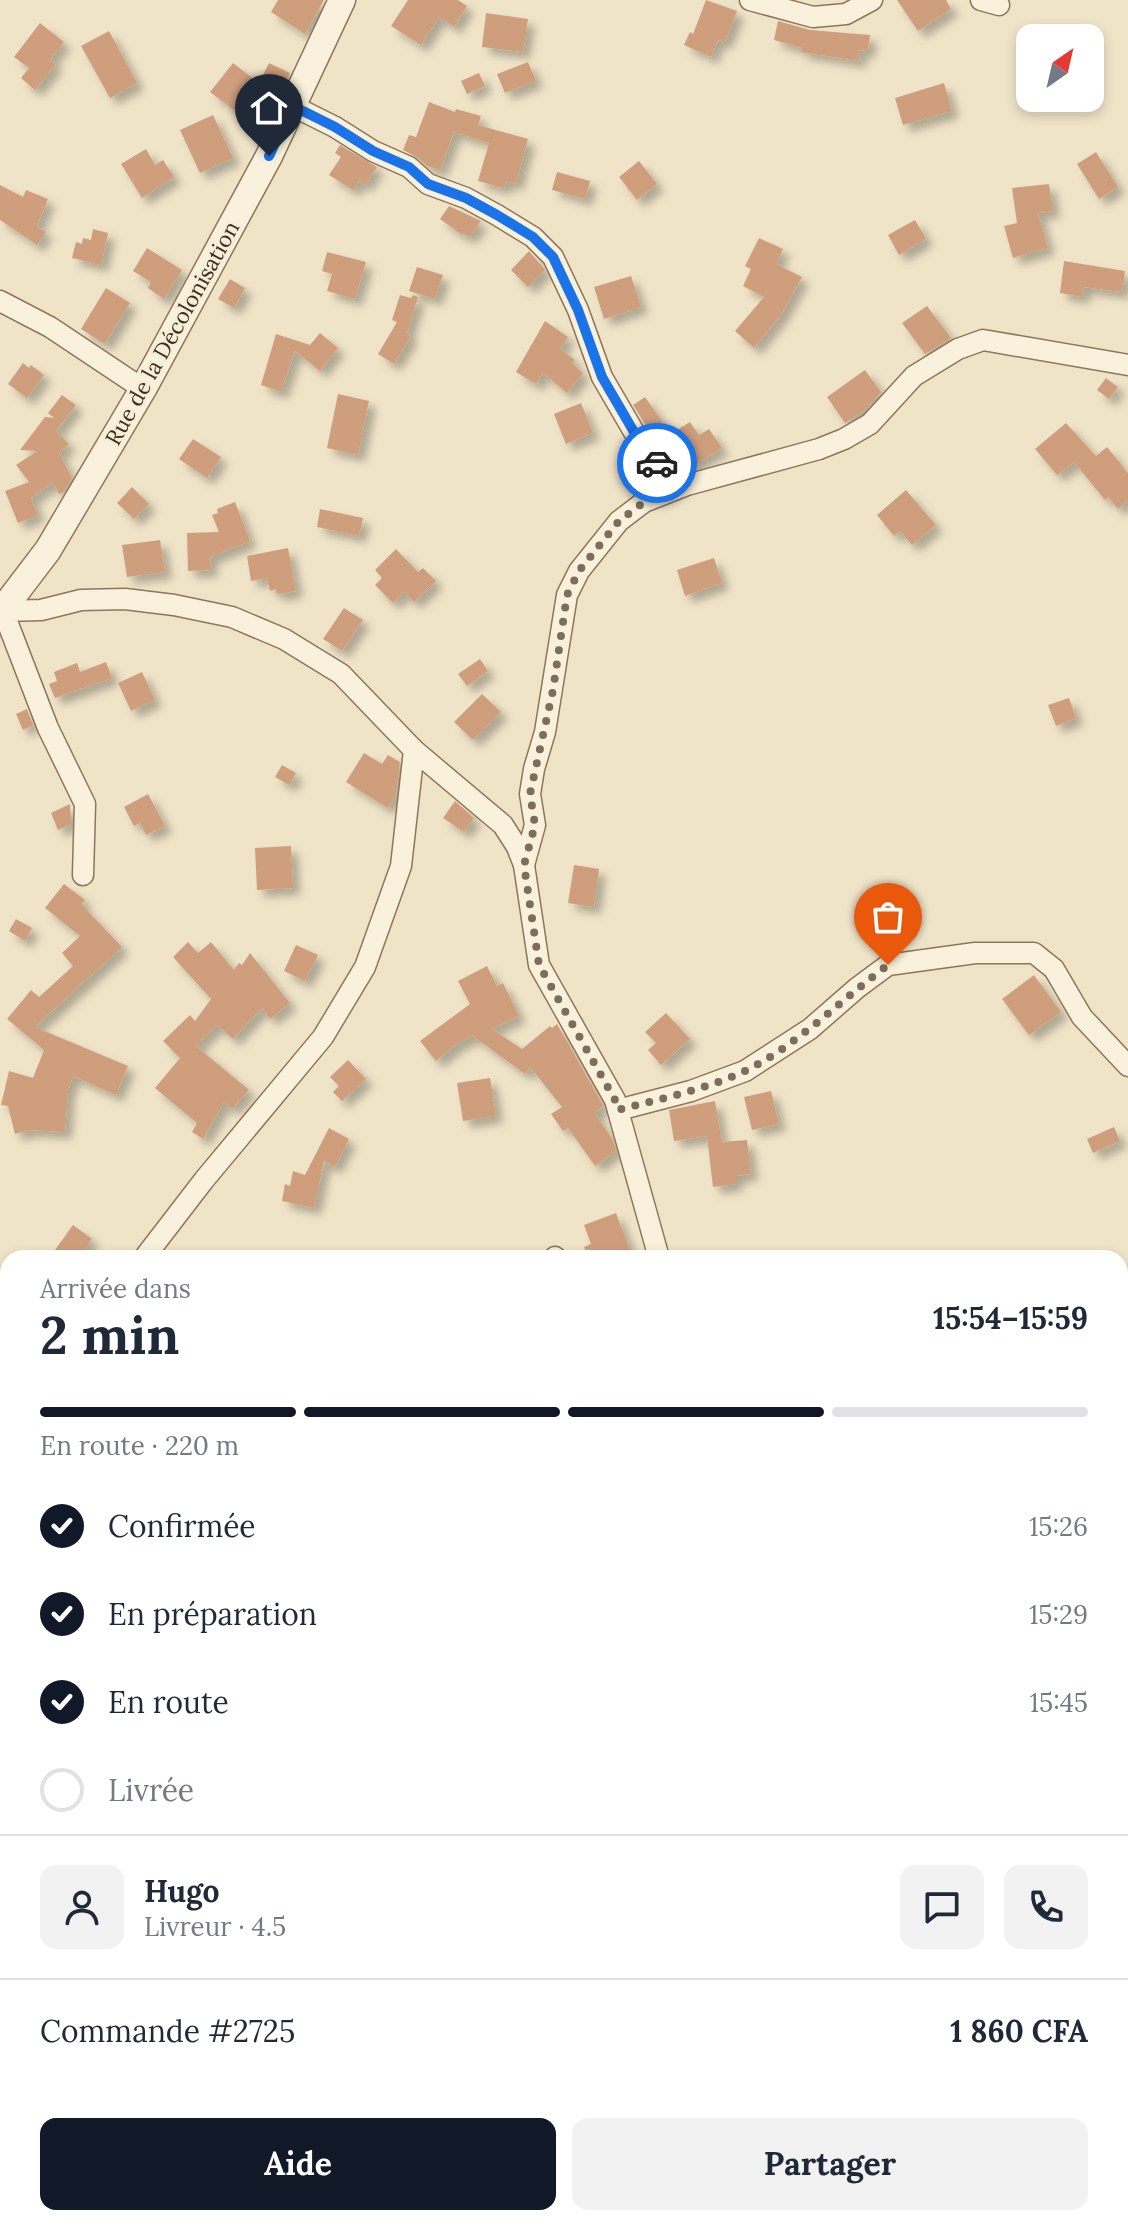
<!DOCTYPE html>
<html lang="fr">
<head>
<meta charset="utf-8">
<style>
	body { margin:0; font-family:Lora,serif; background:#f2f2f3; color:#1f2937; height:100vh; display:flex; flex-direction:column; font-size:30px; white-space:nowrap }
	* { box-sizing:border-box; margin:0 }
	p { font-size:26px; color:#747a83 }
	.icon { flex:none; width:44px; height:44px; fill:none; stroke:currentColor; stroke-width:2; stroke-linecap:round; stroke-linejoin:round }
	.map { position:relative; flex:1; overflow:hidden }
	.details { position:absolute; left:0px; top:1250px; width:1128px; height:976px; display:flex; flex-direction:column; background:#fff; border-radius:24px 24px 0 0; box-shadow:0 4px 12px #0003 }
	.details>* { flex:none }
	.needle { width:52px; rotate:34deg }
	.tools { position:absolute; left:1016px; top:24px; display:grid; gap:16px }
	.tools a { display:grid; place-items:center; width:88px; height:88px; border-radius:16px; background:#fff; box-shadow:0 4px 12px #0003; font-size:40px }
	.pin { position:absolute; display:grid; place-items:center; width:68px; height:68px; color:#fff; margin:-82px -34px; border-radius:50% 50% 50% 0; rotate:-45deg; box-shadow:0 0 8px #0007 }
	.pin .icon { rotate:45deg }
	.courier { position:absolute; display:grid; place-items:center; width:80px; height:80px; margin:-40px; border:6px solid #1a73e8; border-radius:50%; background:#fff; color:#222; box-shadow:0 2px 10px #0007 }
	.headline em { font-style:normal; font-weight:700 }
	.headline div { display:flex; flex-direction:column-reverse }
	.headline { display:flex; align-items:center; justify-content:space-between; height:136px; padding:0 40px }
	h1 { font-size:52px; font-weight:700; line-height:60px }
	.bar { display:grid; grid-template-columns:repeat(4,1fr); gap:12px 8px; align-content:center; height:96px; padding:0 40px }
	.bar i { height:10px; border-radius:6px; background:#e0e1e3 }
	.bar .active { background:#111827 }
	.bar p { grid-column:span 4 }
	.line { display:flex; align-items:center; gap:20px; padding:0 40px; border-top:2px solid #e0e1e3 }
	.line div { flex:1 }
	.round { display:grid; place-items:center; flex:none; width:84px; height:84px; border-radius:16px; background:#f2f2f3 }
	ol { padding:0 40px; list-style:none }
	li { display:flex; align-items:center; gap:24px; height:88px }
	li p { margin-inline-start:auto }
	li .icon { padding:8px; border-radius:50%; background:#111827; color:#fff; stroke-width:4 }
	li:last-child { color:#747a83 }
	li i { width:44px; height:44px; border:4px solid #e0e1e3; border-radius:50% }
	.cta { display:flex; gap:16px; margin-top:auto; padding:16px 40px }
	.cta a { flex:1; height:92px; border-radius:16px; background:#111827; color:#fff; font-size:32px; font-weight:700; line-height:92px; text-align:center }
	.cta a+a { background:#f2f2f3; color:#1f2937 }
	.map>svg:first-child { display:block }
</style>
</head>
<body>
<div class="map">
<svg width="1128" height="2226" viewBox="0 0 1128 2226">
	<defs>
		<filter id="shadow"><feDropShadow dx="7" dy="7" stdDeviation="4" flood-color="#0004"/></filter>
	</defs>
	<rect width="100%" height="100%" fill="#f0e4c8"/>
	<g fill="#cf9f7d" filter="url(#shadow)">
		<path d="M278 0H324L305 34 271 12Z"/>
		<path d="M408 0H458L467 6 454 27 439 17 421 45 391 26Z"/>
		<path d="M706 0 737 11 725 42 718 40 711 57 684 45 690 32 693 34Z"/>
		<path d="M897 0H946L951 9 918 31Z"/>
		<path d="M486 13 528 19 523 52 482 47Z"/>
		<path d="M778 21 810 30 870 35 868 51 860 50 859 61 801 52 802 48 774 40Z"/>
		<path d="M40 23 64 42 50 60 56 64 35 90 21 78 29 68 14 57Z"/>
		<path d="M109 31 137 83 110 98 81 46Z"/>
		<path d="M528 62 536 81 505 93 497 74Z"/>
		<path d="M233 63 259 83 269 63 290 73 263 132 210 92Z"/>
		<path d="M479 73 485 86 467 94 461 81Z"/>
		<path d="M944 83 952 111 903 125 895 98Z"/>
		<path d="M429 102 455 112 456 109 481 116 478 125 528 139 516 184 506 181 504 188 478 181 489 143 454 132 440 170 427 166 417 157 403 150 409 135 416 137Z"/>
		<path d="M213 115 233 158 200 173 180 130Z"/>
		<path d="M340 145 377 167 365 185 359 181 353 190 329 175 341 157 335 153Z"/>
		<path d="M146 149 155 165 163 160 174 177 142 198 121 164Z"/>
		<path d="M1096 152 1118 187 1099 199 1077 164Z"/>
		<path d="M639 161 657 184 637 200 619 177Z"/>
		<path d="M557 172 590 181 585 199 552 190Z"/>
		<path d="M1049 184 1053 211 1038 213 1048 248 1013 258 1004 226 1017 223 1012 188Z"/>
		<path d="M0 185 23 197 26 190 48 199 37 226 46 232 37 245 0 220Z"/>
		<path d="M449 206 481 221 470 237 463 233 462 235 440 219Z"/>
		<path d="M915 220 926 239 899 255 888 235Z"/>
		<path d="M93 229 108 233 101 265 72 258 76 242 82 244 83 238 91 240Z"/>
		<path d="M759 238 783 249 776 264 802 277 781 315 754 348 735 331 764 297 743 286 751 269 745 266Z"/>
		<path d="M147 248 182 270 164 299 148 288 151 282 133 271Z"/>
		<path d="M529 251 545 270 528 287 511 270Z"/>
		<path d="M327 252 366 262 355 299 327 291 332 274 322 271Z"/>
		<path d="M1064 261 1125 271 1122 292 1084 287 1082 297 1060 293Z"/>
		<path d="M417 267 443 275 435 299 409 291Z"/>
		<path d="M631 276 641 307 604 319 594 287Z"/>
		<path d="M230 279 245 288 234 308 218 299Z"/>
		<path d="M106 288 130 303 105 344 81 329Z"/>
		<path d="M400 295 411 298 413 295 418 297 407 333 411 336 394 364 378 354 397 322 392 320Z"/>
		<path d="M927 306 951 338 925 354 902 323Z"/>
		<path d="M545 321 568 337 560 349 575 360 572 363 583 373 567 393 543 373 536 384 516 372Z"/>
		<path d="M320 333 338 348 320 371 295 351 281 392 261 385 276 334 310 345Z"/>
		<path d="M23 363 29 368 31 365 44 375 27 398 8 384Z"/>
		<path d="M865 370 881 392 866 409 845 423 827 397Z"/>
		<path d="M1106 378 1118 387 1109 399 1097 390Z"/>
		<path d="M338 394 369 401 358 455 327 448Z"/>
		<path d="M62 395 76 405 56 431 69 444 59 453 72 478 64 492 59 494 53 482 31 498 38 515 18 523 5 491 29 482 16 465 37 451 20 450 45 417 54 418 48 413Z"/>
		<path d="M645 397 663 423 650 432 633 405Z"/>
		<path d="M581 403 593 433 566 444 554 414Z"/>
		<path d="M690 422 699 435 709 429 722 448 693 466 672 433Z"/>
		<path d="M1066 423 1096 456 1107 447 1128 473V500L1118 509 1108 497 1105 500 1074 462 1057 475 1035 449Z"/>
		<path d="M193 439 221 457 207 478 179 459Z"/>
		<path d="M132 487 149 504 134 519 117 503Z"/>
		<path d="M906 490 936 525 912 545 900 531 894 536 877 515Z"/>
		<path d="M235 502 250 541 210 557 211 570 188 571 187 533 219 532 212 515 218 513 217 509Z"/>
		<path d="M320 509 363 518 359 536 317 527Z"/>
		<path d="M160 540 165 572 127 577 122 545Z"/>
		<path d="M288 548 296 591 277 594 276 589 270 591 267 578 251 581 247 556Z"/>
		<path d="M396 549 418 572 423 568 436 581 414 602 404 592 393 603 375 585 382 578 375 570Z"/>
		<path d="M714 558 722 583 685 596 677 570Z"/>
		<path d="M344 608 363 620 342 651 323 639Z"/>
		<path d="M480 659 488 671 467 686 458 674Z"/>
		<path d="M106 662 112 678 55 698 49 684 57 681 54 672 77 663 80 672Z"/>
		<path d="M142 672 155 700 131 711 118 683Z"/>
		<path d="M482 694 501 712 473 740 454 722Z"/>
		<path d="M1069 698 1076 718 1056 726 1048 705Z"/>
		<path d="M27 709 33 725 23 730 16 714Z"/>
		<path d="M364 753 382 764 388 755 400 762 396 795 388 808 346 782Z"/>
		<path d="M282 765 296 773 289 785 275 777Z"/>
		<path d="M148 794 165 826 146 835 140 823 134 826 124 807Z"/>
		<path d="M455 801 474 818 464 832 443 818Z"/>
		<path d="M70 804 71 824 58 830 51 813Z"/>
		<path d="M291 846 293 888 257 890 255 848Z"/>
		<path d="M574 865 599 869 594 907 568 903Z"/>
		<path d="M64 884 85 900 81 904 122 947 35 1027 128 1066 116 1095 73 1076 68 1091 65 1132 31 1130 15 1134 8 1106 1 1105 9 1071 33 1078 44 1050 7 1019 31 990 39 997 73 966 62 953 80 936 45 908Z"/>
		<path d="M16 919 32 928 25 941 9 931Z"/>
		<path d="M188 942 198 953 211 942 234 970 239 963 242 965 250 953 290 1003 270 1019 262 1008 233 1039 217 1025 196 1046 249 1090 232 1109 224 1102 203 1139 192 1132 197 1123 155 1088 180 1058 163 1041 190 1015 195 1021 211 999 173 957Z"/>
		<path d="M296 945 318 955 305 981 284 971Z"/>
		<path d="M487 966 497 986 503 983 519 1016 492 1029 522 1049 550 1026 552 1028 557 1024 603 1105 595 1114 613 1140 616 1151 595 1166 568 1128 563 1131 551 1114 562 1107 530 1067 525 1074 473 1036 457 1044 436 1061 420 1041 470 1004 458 981Z"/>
		<path d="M1034 975 1061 1012 1029 1035 1002 999Z"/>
		<path d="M666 1013 690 1039 661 1065 648 1050 656 1043 645 1032Z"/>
		<path d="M348 1060 366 1079 342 1101 333 1092 339 1086 330 1077Z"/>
		<path d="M490 1078 496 1116 463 1121 457 1083Z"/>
		<path d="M771 1091 779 1124 752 1130 744 1097Z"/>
		<path d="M715 1101 722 1142 747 1140 751 1174 736 1176V1184L713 1187 707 1136 674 1141 669 1110Z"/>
		<path d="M1114 1127 1120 1141 1093 1153 1087 1139Z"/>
		<path d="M329 1128 349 1139 335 1167 324 1161 314 1208 282 1201 285 1184 290 1186 293 1171 305 1175Z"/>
		<path d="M616 1213 633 1258H588L584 1247 591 1244 584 1225Z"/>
		<path d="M73 1225 92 1239 79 1258H67L55 1250Z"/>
	</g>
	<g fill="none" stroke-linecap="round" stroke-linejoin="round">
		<defs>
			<g id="minor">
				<path d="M750 0 813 17 846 14 872 0"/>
				<path d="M981 0 999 5"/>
				<path d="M293 106 335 127 373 151 409 167 428 184 466 198 497 215 533 237 553 257 578 310 602 377 634 432 676 489"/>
				<path d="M0 301 50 327 143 389"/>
				<path d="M524 865 535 825 530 794 534 769 545 732 567 595 579 571 619 521 644 502 687 485 819 449 844 439 870 424 914 376 958 349 983 340 1128 365"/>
				<path d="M83 875 85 804 48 728 3 611 41 610 81 600 125 599 174 605 232 617 284 639 341 674 414 750 503 825 517 847 524 865 539 965 615 1100 659 1258"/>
				<path d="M618 1110 691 1091 745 1071 810 1029 857 988 888 965 975 953H1034L1054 969 1082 1017 1128 1066"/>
				<path d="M555 1257 556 1258"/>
				<path d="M144 1258 204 1180 323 1037 365 967 401 866 414 750"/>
				<path d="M0 1384 8 1377"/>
			</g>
			<g id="tertiary">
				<path d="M0 613 48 550 143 389 269 156 342 0"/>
				<path d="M1120 2033 1128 2034"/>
				<path d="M752 2226 761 2218"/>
			</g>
		</defs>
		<use href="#minor" stroke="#8d765c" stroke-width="23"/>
		<use href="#tertiary" stroke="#8d765c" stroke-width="29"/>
		<use href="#minor" stroke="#faf1dc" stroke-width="20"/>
		<use href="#tertiary" stroke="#faf1dc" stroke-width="26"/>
	</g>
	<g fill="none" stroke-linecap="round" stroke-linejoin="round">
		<path stroke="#7c6e5b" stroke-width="8" stroke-dasharray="0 14.4" d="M657 463 676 489 644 502 619 521 579 571 567 595 553 690 530 794 535 825 524 865 539 965 615 1100 618 1110C660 1099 703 1090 743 1072 794 1048 842 999 888 965"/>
		<path stroke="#1a73e8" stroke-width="10" d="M269 156 293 106 335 127 373 151 409 167 428 184 466 198 497 215 533 237 553 257 578 310 602 377 634 432 657 463"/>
	</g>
	<g text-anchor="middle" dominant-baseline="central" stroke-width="6" stroke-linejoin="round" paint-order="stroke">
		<g font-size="22" fill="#3d2e20" stroke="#f7eed8">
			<text transform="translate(172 333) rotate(-61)">Rue de la Décolonisation</text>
		</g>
	</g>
</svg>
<div class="tools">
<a><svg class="needle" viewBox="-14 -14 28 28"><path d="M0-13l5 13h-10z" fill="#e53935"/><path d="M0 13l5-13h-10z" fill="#747a83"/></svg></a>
</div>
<div class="pin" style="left:888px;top:965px;background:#ea580c"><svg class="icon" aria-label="bag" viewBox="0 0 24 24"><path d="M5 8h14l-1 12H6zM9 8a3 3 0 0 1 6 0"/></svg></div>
<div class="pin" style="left:269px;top:156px;background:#1f2937"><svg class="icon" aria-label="home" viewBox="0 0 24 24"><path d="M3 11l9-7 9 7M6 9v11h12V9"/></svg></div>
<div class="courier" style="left:657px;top:463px"><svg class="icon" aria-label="car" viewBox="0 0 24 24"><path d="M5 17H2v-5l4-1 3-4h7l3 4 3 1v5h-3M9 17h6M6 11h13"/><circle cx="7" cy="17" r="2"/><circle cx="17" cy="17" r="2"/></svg></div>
<section class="details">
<div class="headline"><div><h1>2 min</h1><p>Arrivée dans</p></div><em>15:54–15:59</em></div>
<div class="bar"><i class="active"></i><i class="active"></i><i class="active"></i><i></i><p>En route · 220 m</p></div>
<ol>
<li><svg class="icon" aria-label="check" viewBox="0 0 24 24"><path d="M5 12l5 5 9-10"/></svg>Confirmée<p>15:26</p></li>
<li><svg class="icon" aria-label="check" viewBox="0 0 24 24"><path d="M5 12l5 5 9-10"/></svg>En préparation<p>15:29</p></li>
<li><svg class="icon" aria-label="check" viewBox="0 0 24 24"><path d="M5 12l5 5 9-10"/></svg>En route<p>15:45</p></li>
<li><i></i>Livrée</li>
</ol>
<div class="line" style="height:144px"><a class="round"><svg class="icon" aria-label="person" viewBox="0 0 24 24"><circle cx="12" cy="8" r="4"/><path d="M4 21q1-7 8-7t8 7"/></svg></a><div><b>Hugo</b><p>Livreur · 4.5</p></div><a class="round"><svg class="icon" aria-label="chat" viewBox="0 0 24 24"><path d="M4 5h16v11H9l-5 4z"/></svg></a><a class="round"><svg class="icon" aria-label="phone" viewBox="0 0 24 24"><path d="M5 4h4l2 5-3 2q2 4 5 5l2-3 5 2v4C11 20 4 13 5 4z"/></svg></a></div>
<div class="line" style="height:104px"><div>Commande #2725</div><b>1 860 CFA</b></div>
<div class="cta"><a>Aide</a><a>Partager</a></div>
</section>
</div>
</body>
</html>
